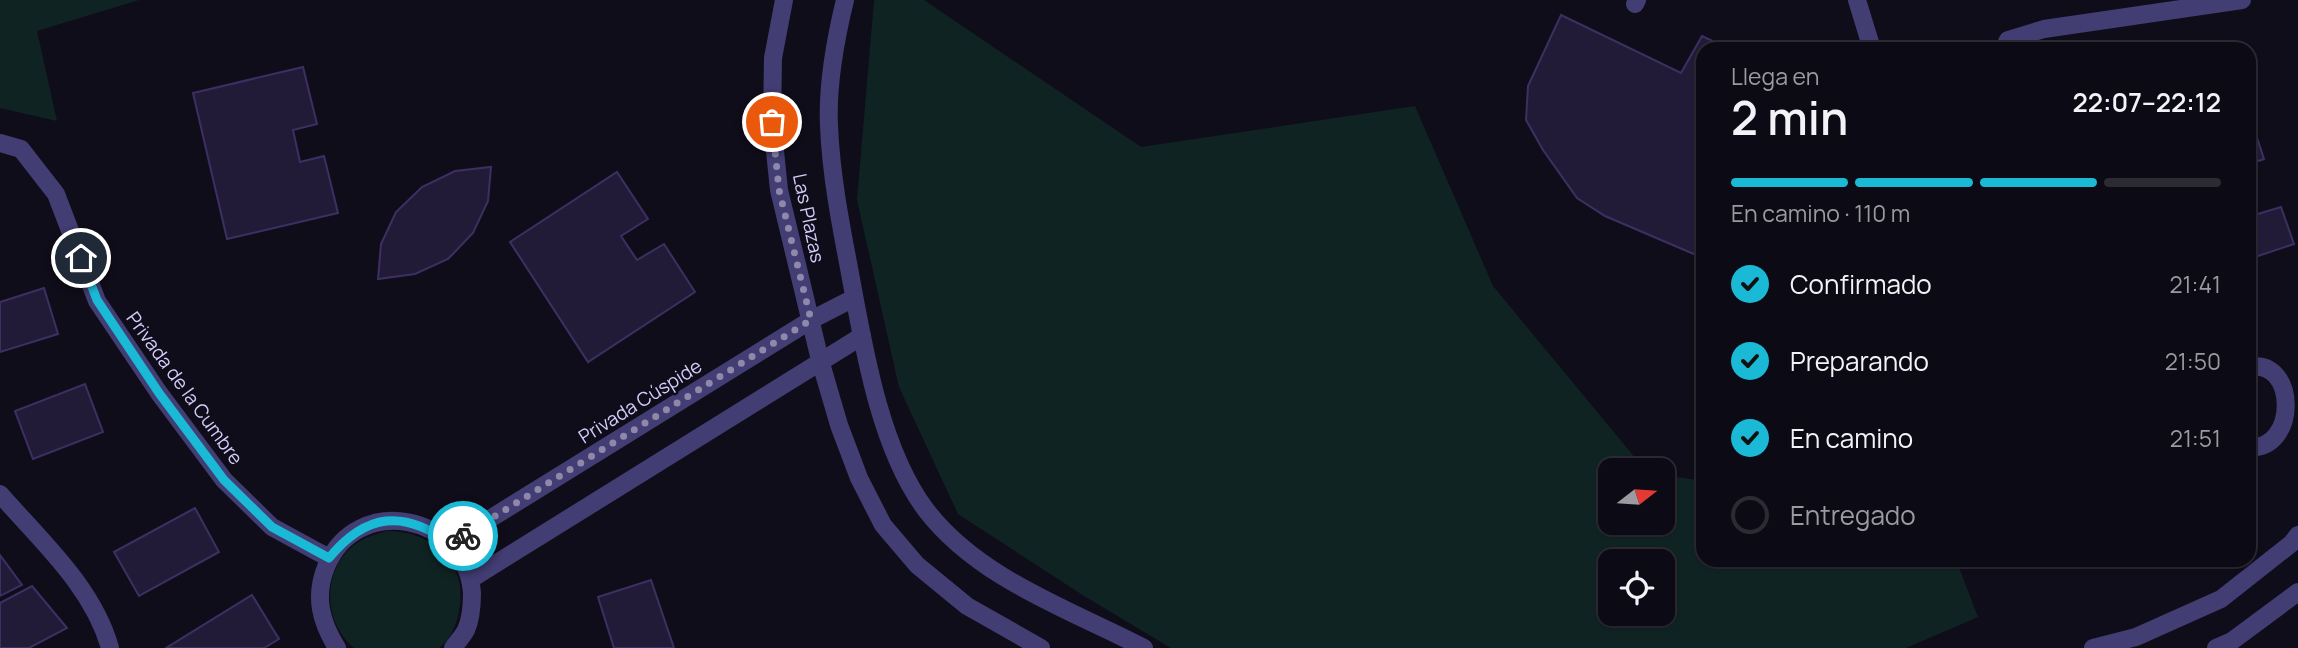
<!DOCTYPE html>
<html lang="es">
<head>
<meta charset="utf-8">
<style>
	body { margin:0; font-family:Manrope,sans-serif; background:#15131d; color:#f1f3f6; height:100vh; display:flex; flex-direction:column; font-size:26px; white-space:nowrap }
	* { box-sizing:border-box; margin:0 }
	p { font-size:23px; color:#9a9aa0 }
	.icon { flex:none; width:38px; height:38px; fill:none; stroke:currentColor; stroke-width:2; stroke-linecap:round; stroke-linejoin:round }
	.map { position:relative; flex:1; overflow:hidden }
	.sheet { position:absolute; left:1696px; top:42px; width:560px; height:525px; display:flex; flex-direction:column; background:#0c0a14; border-radius:21px; box-shadow:0 2px 5px #0004,0 0 0 2px #2c2b34 }
	.sheet>* { flex:none }
	.needle { width:46px; rotate:73deg }
	.buttons { position:absolute; left:1598px; top:458px; display:grid; gap:14px }
	.buttons a { display:grid; place-items:center; width:77px; height:77px; border-radius:14px; background:#0c0a14; box-shadow:0 2px 5px #0004,0 0 0 2px #2c2b34; font-size:35px }
	.pin { position:absolute; display:grid; place-items:center; width:60px; height:60px; color:#fff; margin:-30px; border:4px solid #fff; border-radius:50%; box-shadow:0 2px 7px #0007 }
	.courier { position:absolute; display:grid; place-items:center; width:70px; height:70px; margin:-35px; border:5px solid #1abad6; border-radius:50%; background:#fff; color:#222; box-shadow:0 2px 9px #0007 }
	.head em { font-style:normal; font-weight:600 }
	.head div { display:flex; flex-direction:column-reverse }
	.head { display:flex; align-items:center; justify-content:space-between; height:119px; padding:0 35px }
	h1 { font-size:46px; font-weight:600; line-height:52px }
	.bar { display:grid; grid-template-columns:repeat(4,1fr); gap:10px 7px; align-content:center; height:84px; padding:0 35px }
	.bar i { height:9px; border-radius:5px; background:#2c2b34 }
	.bar .active { background:#1abad6 }
	.bar p { grid-column:span 4 }
	ol { padding:0 35px; list-style:none }
	li { display:flex; align-items:center; gap:21px; height:77px }
	li p { margin-inline-start:auto }
	li .icon { padding:7px; border-radius:50%; background:#1abad6; color:#111; stroke-width:4 }
	li:last-child { color:#9a9aa0 }
	li i { width:38px; height:38px; border:4px solid #2c2b34; border-radius:50% }
	.map>svg:first-child { display:block }
</style>
</head>
<body>
<div class="map">
<svg width="2298" height="648" viewBox="0 0 2298 648">
	<rect width="100%" height="100%" fill="#100d1a"/>
	<g fill="#102323" fill-rule="evenodd">
		<path d="M0 0H139L37 31 57 121 0 108Z"/>
		<path d="M875 0H924L1141 147 1415 106 1493 286 1646 471H1610V523H1662L1663 475 1703 481V560H1956L1978 617 1906 648H1171L1081 594 958 514 899 387 857 200 874 1ZM1610 562H1662V614H1610Z"/>
		<path d="M388 531C436 532 471 566 458 616 455 628 449 641 439 648H354C324 623 321 572 353 546 363 538 375 534 388 531Z"/>
	</g>
	<g fill="#221b38" stroke="#3c3062" stroke-width="2">
		<path d="M1561 15 1681 73 1702 36 1730 49H1703V239L1696 255 1605 216 1577 198 1543 150 1526 120 1528 86Z"/>
		<path d="M303 67 317 124 293 130 300 162 324 156 338 213 227 239 193 93Z"/>
		<path d="M2249 113 2264 159 2249 164Z"/>
		<path d="M491 167 488 201 473 233 448 259 415 274 378 279 381 244 396 212 422 187 455 171Z"/>
		<path d="M617 172 648 219 621 236 637 260 664 244 695 292 588 362 510 242Z"/>
		<path d="M2281 207 2294 244 2249 259V208L2251 216Z"/>
		<path d="M44 288 58 334 0 352V302Z"/>
		<path d="M85 384 103 432 33 459 15 411Z"/>
		<path d="M195 508 219 552 139 596 114 552Z"/>
		<path d="M0 555 22 585 0 596Z"/>
		<path d="M651 580 674 648H614L598 597Z"/>
		<path d="M32 586 67 628 29 648H0V603Z"/>
		<path d="M252 595 279 639 264 648H166Z"/>
	</g>
	<g fill="none" stroke-linecap="round" stroke-linejoin="round">
		<g stroke="#423d73" stroke-width="18">
			<path d="M784 0 773 58 772 122 779 190 820 360 839 425 859 478 883 525 917 565 967 606 1041 648"/>
			<path d="M845 0C835 41 827 84 829 126 831 174 840 221 849 268 863 343 879 448 926 510 979 579 1069 609 1144 648"/>
			<path d="M1857 0 1872 49"/>
			<path d="M1635 4 1637 0"/>
			<path d="M2004 49 2008 40 2044 29 2242 0"/>
			<path d="M0 143 21 149 56 194 97 301 159 393 224 480 272 527 329 558"/>
			<path d="M2249 367C2298 358 2298 451 2249 447"/>
			<path d="M0 494C41 541 93 587 110 648"/>
			<path d="M451 543 811 320 854 298"/>
			<path d="M471 579 862 336"/>
			<path d="M337 648C321 622 314 597 326 567 356 492 466 514 472 593 472 605 471 619 466 630 463 636 457 642 453 648"/>
			<path d="M2093 648 2136 637 2221 599 2292 543 2298 535"/>
			<path d="M2216 648 2232 641 2298 592"/>
		</g>
	</g>
	<g fill="none" stroke-linecap="round" stroke-linejoin="round">
		<path stroke="#8f88ab" stroke-width="7" stroke-dasharray="0 12.6" d="M463 536 811 320 779 190 772 122"/>
		<path stroke="#1abad6" stroke-width="9" d="M81 258 97 300 159 393 224 480 272 527 329 558C366 513 404 509 451 544L463 536"/>
	</g>
	<g text-anchor="middle" dominant-baseline="central" stroke-width="5" stroke-linejoin="round" paint-order="stroke">
		<g font-size="19" fill="#d3cbf9" stroke="#100d1a">
			<text transform="translate(809 218) rotate(78)">Las Plazas</text>
			<text transform="translate(185 388) rotate(54)">Privada de la Cumbre</text>
			<text transform="translate(640 401) rotate(-32)">Privada Cúspide</text>
		</g>
	</g>
</svg>
<div class="buttons">
<a><svg class="needle" viewBox="-14 -14 28 28"><path d="M0-13l5 13h-10z" fill="#e53935"/><path d="M0 13l5-13h-10z" fill="#9a9aa0"/></svg></a>
<a><svg class="icon" aria-label="locate" viewBox="0 0 24 24"><circle cx="12" cy="12" r="6"/><path d="M12 2v4M12 18v4M2 12h4M18 12h4"/></svg></a>
</div>
<div class="pin" style="left:772px;top:122px;background:#ea580c"><svg class="icon" aria-label="bag" viewBox="0 0 24 24"><path d="M5 8h14l-1 12H6zM9 8a3 3 0 0 1 6 0"/></svg></div>
<div class="pin" style="left:81px;top:258px;background:#1f2937"><svg class="icon" aria-label="home" viewBox="0 0 24 24"><path d="M3 11l9-7 9 7M6 9v11h12V9"/></svg></div>
<div class="courier" style="left:463px;top:536px"><svg class="icon" aria-label="bike" viewBox="0 0 24 24"><circle cx="6" cy="16" r="4"/><circle cx="18" cy="16" r="4"/><path d="M6 16l4-8h5l3 8M10 8l3 8H6M13 5h3"/></svg></div>
<section class="sheet">
<div class="head"><div><h1>2 min</h1><p>Llega en</p></div><em>22:07–22:12</em></div>
<div class="bar"><i class="active"></i><i class="active"></i><i class="active"></i><i></i><p>En camino · 110 m</p></div>
<ol>
<li><svg class="icon" aria-label="check" viewBox="0 0 24 24"><path d="M5 12l5 5 9-10"/></svg>Confirmado<p>21:41</p></li>
<li><svg class="icon" aria-label="check" viewBox="0 0 24 24"><path d="M5 12l5 5 9-10"/></svg>Preparando<p>21:50</p></li>
<li><svg class="icon" aria-label="check" viewBox="0 0 24 24"><path d="M5 12l5 5 9-10"/></svg>En camino<p>21:51</p></li>
<li><i></i>Entregado</li>
</ol>
</section>
</div>
</body>
</html>
